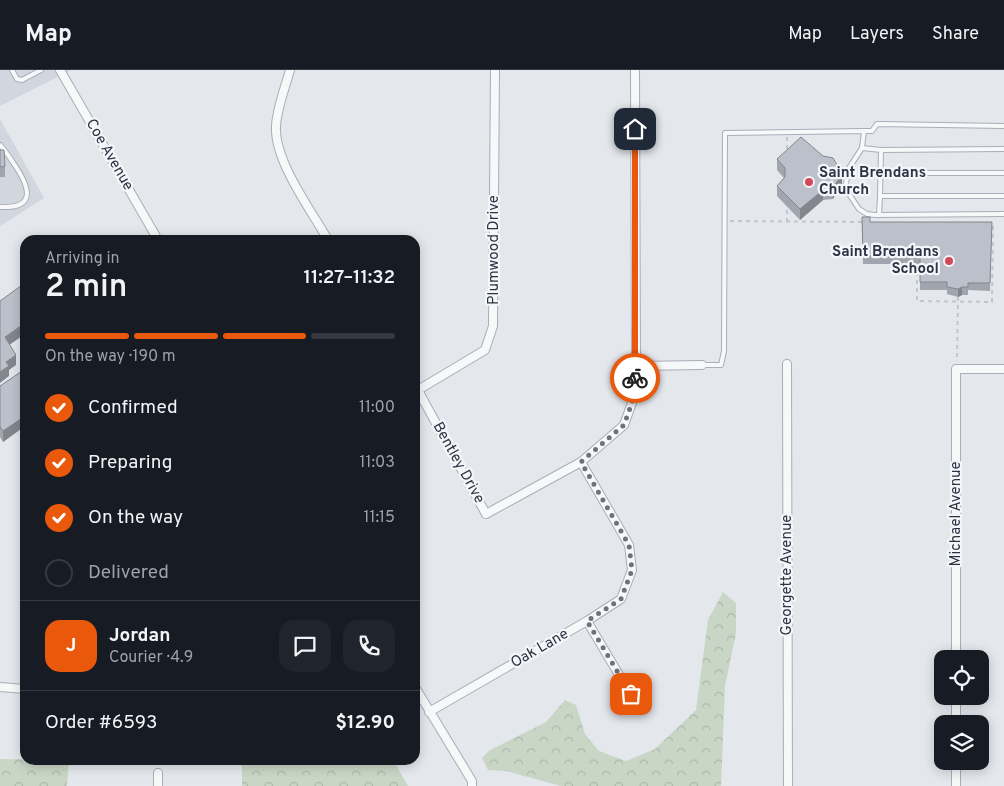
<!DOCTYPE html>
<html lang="en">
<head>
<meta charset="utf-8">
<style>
	body { margin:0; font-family:Overpass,sans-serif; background:#20242c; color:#f1f3f6; height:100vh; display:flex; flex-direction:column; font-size:19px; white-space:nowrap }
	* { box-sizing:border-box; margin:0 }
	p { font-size:16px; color:#9ea1a6 }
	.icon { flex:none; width:28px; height:28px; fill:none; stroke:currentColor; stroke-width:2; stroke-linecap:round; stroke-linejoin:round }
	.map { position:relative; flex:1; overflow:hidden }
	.side { position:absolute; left:20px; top:165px; width:400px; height:530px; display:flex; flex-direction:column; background:#171b24; border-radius:15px; box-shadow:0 2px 12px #0003 }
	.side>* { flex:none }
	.buttons { position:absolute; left:934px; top:580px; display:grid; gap:10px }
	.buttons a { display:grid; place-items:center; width:55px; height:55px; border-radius:10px; background:#171b24; box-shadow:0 2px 12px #0003; font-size:25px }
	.pin { position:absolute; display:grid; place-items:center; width:42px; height:42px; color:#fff; margin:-21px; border-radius:10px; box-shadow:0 2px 8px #0006 }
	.courier { position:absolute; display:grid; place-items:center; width:50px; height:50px; margin:-25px; border:4px solid #ea580c; border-radius:50%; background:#fff; color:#222; box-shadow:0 1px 6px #0007 }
	.head em { font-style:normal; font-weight:600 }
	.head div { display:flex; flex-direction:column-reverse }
	.head { display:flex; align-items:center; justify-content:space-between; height:85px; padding:0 25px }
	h1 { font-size:32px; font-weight:600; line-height:38px }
	.bar { display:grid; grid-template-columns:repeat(4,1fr); gap:8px 5px; align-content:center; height:60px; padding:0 25px }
	.bar i { height:6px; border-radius:4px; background:#363941 }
	.bar .selected { background:#ea580c }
	.bar p { grid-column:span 4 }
	.line { display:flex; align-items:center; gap:12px; padding:0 25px; border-top:1px solid #363941 }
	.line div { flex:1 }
	.round { display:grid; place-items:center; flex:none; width:52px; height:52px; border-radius:15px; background:#20242c }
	ol { padding:0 25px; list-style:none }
	li { display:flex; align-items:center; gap:15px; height:55px }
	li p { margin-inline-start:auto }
	li .icon { padding:5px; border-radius:50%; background:#ea580c; color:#fff; stroke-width:4 }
	li:last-child { color:#9ea1a6 }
	li i { width:28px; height:28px; border:2px solid #363941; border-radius:50% }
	header { display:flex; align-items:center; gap:30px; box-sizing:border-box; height:70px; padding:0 25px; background:#171b24; border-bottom:1px solid #363941 }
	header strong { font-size:24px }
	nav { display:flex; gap:28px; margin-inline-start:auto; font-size:18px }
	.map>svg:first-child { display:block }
</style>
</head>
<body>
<header>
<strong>Map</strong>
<nav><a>Map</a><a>Layers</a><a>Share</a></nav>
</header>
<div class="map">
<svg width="1004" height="716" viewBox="0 0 1004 716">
	<defs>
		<pattern id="forest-crowns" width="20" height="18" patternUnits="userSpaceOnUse" patternTransform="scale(1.25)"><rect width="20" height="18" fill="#c9d6c5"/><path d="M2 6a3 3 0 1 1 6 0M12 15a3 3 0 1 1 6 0" fill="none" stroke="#adb8ab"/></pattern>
	</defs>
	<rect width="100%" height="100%" fill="#e4e7ec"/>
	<g fill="#d2d6de">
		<path d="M0 0H71L0 36Z"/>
		<path d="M0 49 44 128 0 156Z"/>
	</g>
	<g fill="url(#forest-crowns)">
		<path d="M723 522 736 533V563L725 616 721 716H561L506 701 488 700 482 688 490 680 546 652 565 630 576 635 585 664 599 681 626 691 655 679 696 640 708 550Z"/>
		<path d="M0 689 69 690 67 716H0Z"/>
		<path d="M242 690H393L408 716H242Z"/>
	</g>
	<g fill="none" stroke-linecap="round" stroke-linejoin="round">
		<defs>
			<g id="lane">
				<path d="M12 0 17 9 22 10 41 0"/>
				<path d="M864 61H872L877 54 1004 56"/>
				<path d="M0 75C5 80 10 88 14 94 29 116 38 139 0 137"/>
				<path d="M862 78 881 80 880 126H1004"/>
				<path d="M881 80 1004 79"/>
				<path d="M881 103H1004"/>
				<path d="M879 145 880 126"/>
				<path d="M702 295H721L724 281 725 63 864 61 862 78 849 98 846 113 849 124 859 139 867 144 875 145 1004 144"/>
			</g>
			<g id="street">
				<path d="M60 0 158 170"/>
				<path d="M290 0C285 18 277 38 276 56 274 91 311 140 328 170"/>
				<path d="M787 294 788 716"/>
				<path d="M636 296 702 295"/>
				<path d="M415 315 486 444 581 392 624 355 634 327 636 296 635 0"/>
				<path d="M418 320 485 280 493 256 495 0"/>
				<path d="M587 551 631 625"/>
				<path d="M956 589V299H1004"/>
				<path d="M0 617 25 619"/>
				<path d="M415 617 472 711V716"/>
				<path d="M429 642 587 551 621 529 632 500 629 475 581 392"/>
				<path d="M956 654V626"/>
				<path d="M158 703V716"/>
				<path d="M956 716V691"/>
			</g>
		</defs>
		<use href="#lane" stroke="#a9aeb7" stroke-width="6"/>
		<use href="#street" stroke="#a9aeb7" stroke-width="10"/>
		<g stroke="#c2c5cb" stroke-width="2" stroke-dasharray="4 4" stroke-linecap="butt">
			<path d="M787 67V80"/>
			<path d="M730 151 863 152"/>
			<path d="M787 152V137"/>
			<path d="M917 194V231L992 232 993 153"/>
			<path d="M957 287 958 227"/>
		</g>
		<use href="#lane" stroke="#f7f8fa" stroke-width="4"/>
		<use href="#street" stroke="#f7f8fa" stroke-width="8"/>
	</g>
	<g fill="#a1a5ae">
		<path d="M0 80 5 96V107H0Z"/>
		<path d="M777 89 842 114 833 129 823 130 800 150 777 126V116L784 108 777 100Z"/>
		<path d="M862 147 870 152H992L990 221 968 220V225H962L958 227 947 224V220H920V194H863Z"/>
		<path d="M25 299V356L3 372 0 367V316Z"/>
	</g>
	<g fill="#83868d">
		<path d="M842 103V114L833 129V119Z"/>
		<path d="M823 120V130L800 150V139Z"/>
		<path d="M962 217V225L958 227V219Z"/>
		<path d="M25 253V264L5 278V267Z"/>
		<path d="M16 285V295L9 300V306L0 313V302L6 292Z"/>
		<path d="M25 346V356L3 372V361Z"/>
	</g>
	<g fill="#bbc0ca" stroke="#83868d">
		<path d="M801 67 823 86 833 88 842 103 833 119 823 120 800 139 777 116 785 107V98L777 89Z"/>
		<path d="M0 80H4L5 96 0 97Z"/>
		<path d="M862 147H870V152H992L990 213H968V217H962L958 219 947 217V212H920V186H863Z"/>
		<path d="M25 213V253L5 267 16 285 6 292 9 296 0 302V231Z"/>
		<path d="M25 299V346L3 361 0 357V316Z"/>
	</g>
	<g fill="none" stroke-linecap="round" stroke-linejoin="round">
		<path stroke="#6c737f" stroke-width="5" stroke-dasharray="0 9" d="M631 624 587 551 621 529 632 500 629 475 581 392 624 355 634 327 635 308"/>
		<path stroke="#ea580c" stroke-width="6" d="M635 308V59"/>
	</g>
	<g fill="#d1495b" stroke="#f4f6f9" stroke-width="2">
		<circle cx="809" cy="112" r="5"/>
		<circle cx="949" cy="191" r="5"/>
	</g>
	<g text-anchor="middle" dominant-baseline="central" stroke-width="4.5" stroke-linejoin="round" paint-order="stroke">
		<g font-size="15" fill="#2b3445" stroke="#f4f6f9">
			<text transform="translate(109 85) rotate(60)">Coe Avenue</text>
			<text transform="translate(494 180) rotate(-90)">Plumwood Drive</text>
			<text transform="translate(458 393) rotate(61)">Bentley Drive</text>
			<text transform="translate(956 444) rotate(-90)">Michael Avenue</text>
			<text transform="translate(787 505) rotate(-90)">Georgette Avenue</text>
			<text transform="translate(540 579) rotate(-30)">Oak Lane</text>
		</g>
		<g font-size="15" font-weight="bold" fill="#2b3445" stroke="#f4f6f9" text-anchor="start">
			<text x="819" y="103">Saint Brendans<tspan x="819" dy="17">Church</tspan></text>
			<text x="939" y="182" text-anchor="end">Saint Brendans<tspan x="939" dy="17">School</tspan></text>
		</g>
	</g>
</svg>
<div class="buttons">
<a><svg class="icon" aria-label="locate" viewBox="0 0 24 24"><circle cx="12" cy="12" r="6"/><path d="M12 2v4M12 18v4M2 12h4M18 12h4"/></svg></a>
<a><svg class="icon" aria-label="layers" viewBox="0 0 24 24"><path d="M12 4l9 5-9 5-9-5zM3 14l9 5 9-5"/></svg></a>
</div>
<div class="pin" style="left:631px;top:624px;background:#ea580c"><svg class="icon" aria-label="bag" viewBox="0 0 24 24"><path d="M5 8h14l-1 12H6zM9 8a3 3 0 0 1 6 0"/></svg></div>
<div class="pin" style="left:635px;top:59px;background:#1f2937"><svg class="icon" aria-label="home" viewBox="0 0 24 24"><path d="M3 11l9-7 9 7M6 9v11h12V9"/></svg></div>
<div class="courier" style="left:635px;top:308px"><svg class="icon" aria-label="bike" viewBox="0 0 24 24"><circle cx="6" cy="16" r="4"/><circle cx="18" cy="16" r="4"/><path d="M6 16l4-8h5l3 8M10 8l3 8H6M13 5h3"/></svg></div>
<section class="side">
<div class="head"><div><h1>2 min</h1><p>Arriving in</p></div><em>11:27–11:32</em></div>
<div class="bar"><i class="selected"></i><i class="selected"></i><i class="selected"></i><i></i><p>On the way · 190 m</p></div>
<ol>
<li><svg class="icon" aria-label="check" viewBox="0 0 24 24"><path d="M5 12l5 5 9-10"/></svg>Confirmed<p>11:00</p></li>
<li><svg class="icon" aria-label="check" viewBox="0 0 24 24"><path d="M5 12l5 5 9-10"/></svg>Preparing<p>11:03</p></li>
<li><svg class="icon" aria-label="check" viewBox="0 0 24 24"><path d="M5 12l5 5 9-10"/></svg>On the way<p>11:15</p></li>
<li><i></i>Delivered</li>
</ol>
<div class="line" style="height:90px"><b class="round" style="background:#ea580c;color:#fff">J</b><div><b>Jordan</b><p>Courier · 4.9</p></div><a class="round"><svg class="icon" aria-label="chat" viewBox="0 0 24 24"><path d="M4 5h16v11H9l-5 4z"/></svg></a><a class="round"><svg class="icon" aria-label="phone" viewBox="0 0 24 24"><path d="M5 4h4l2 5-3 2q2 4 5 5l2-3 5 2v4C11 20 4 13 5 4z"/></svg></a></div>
<div class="line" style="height:65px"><div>Order #6593</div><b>$12.90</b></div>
</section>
</div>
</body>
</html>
